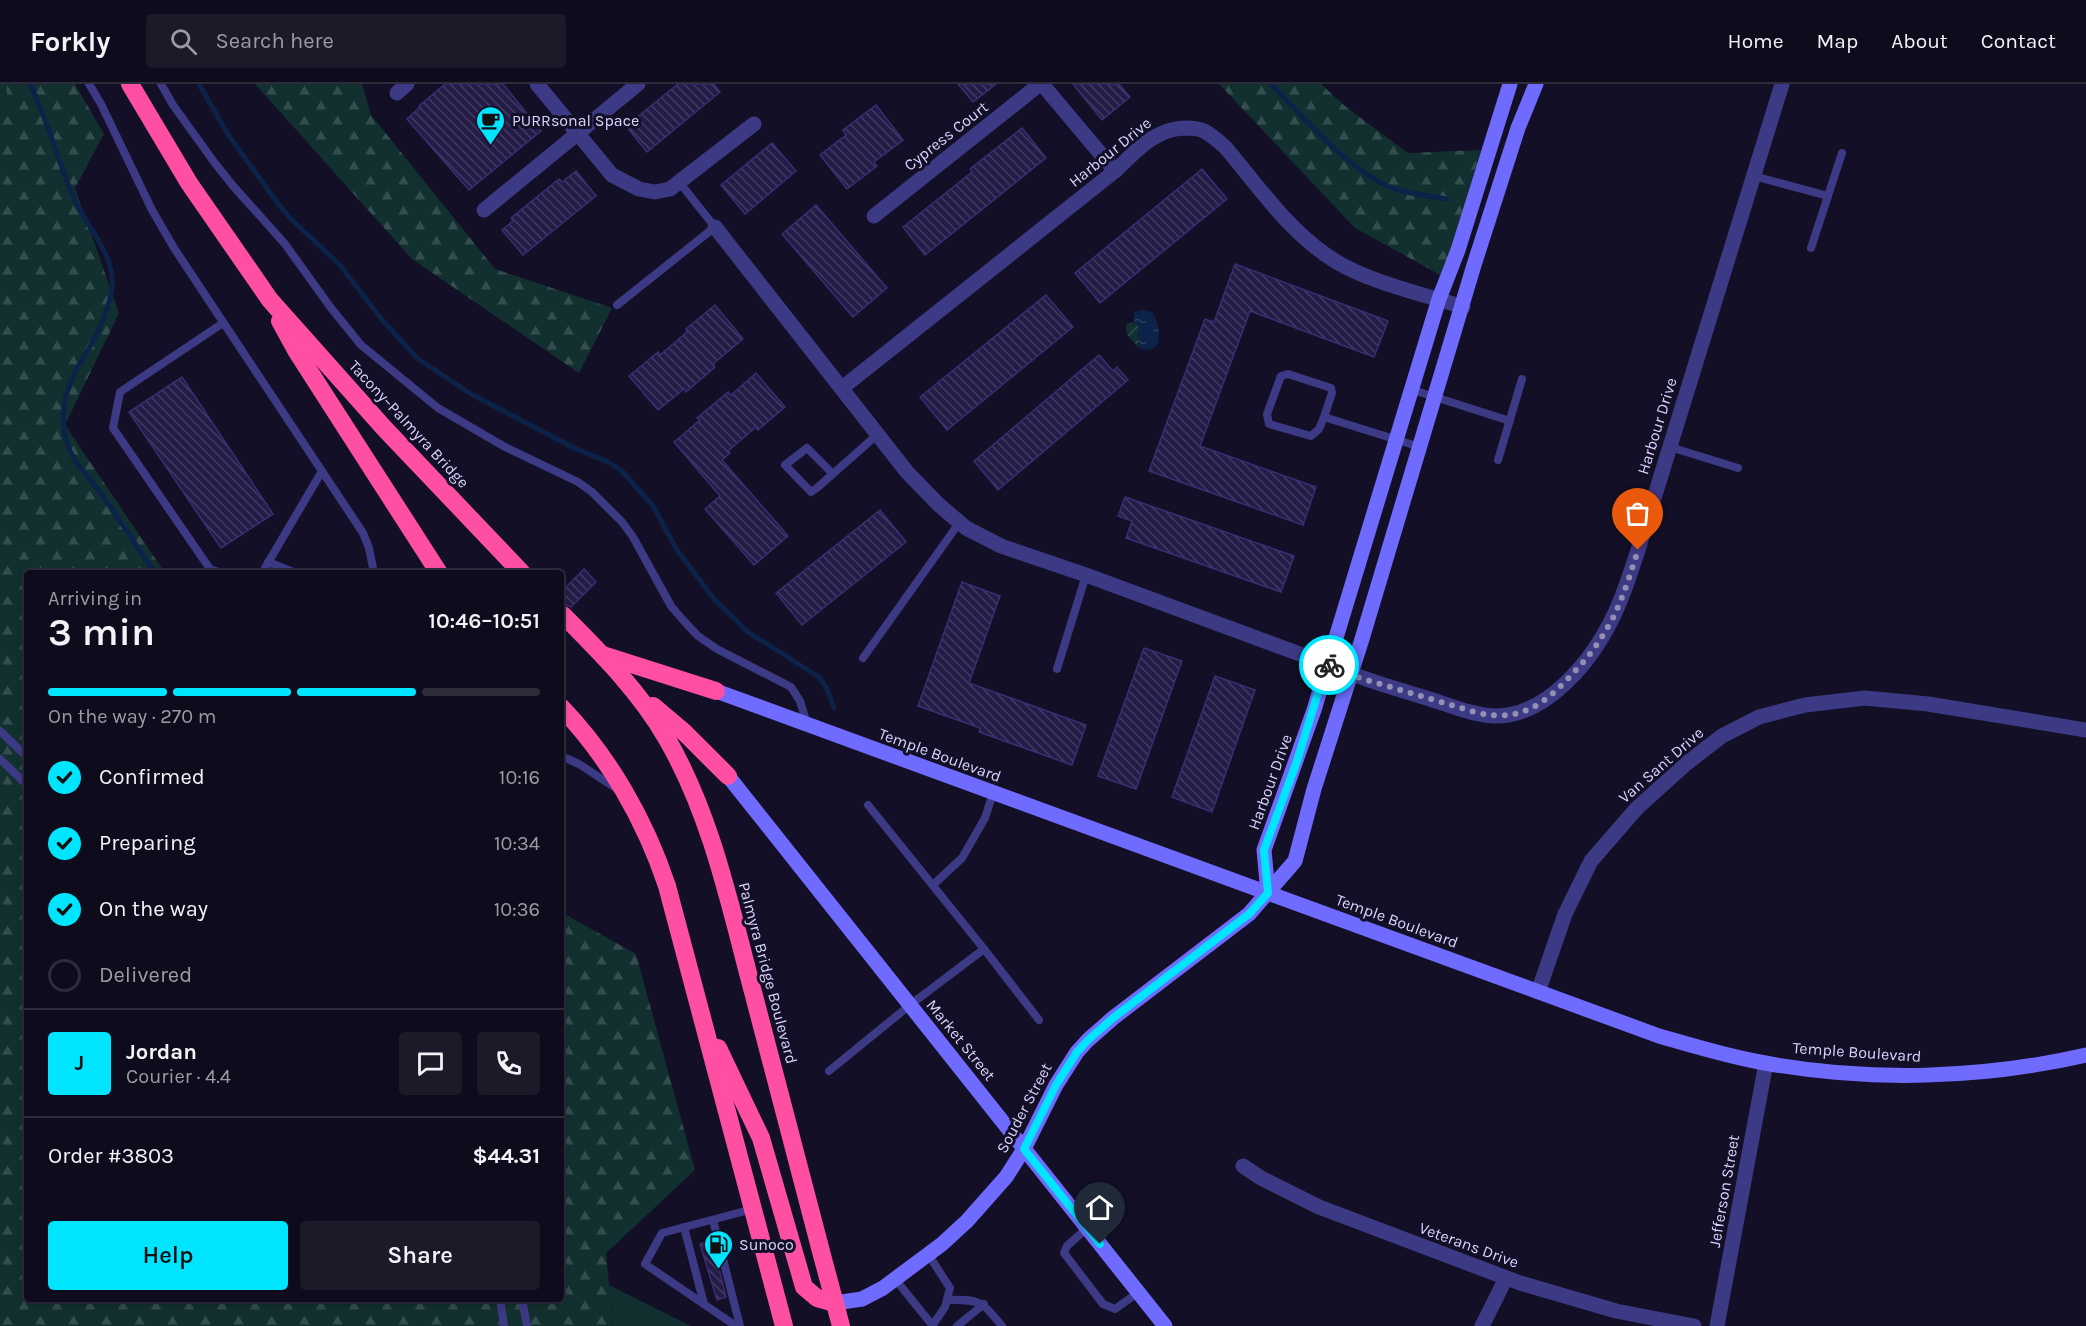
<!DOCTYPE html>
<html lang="en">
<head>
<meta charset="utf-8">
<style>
	body { margin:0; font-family:Karla,sans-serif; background:#1c1929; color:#f1f3f6; height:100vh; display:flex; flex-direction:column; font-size:22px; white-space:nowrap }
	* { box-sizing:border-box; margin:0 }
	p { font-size:20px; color:#9b9ba3 }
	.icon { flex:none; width:33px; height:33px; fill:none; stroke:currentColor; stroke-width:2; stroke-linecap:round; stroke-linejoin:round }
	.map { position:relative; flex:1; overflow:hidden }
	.details { position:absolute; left:24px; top:486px; width:540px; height:732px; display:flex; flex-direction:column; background:#0e0b1c; border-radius:6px; box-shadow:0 3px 9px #0003,0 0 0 2px #2e2b3b }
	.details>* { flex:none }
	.pin { position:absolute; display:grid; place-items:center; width:51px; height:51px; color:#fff; margin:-62px -26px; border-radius:50% 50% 50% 0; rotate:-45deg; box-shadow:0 0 6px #0007 }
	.pin .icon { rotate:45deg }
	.courier { position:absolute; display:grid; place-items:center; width:60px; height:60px; margin:-30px; border:4px solid #00e5ff; border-radius:50%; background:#fff; color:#222; box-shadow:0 2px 8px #0007 }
	.headline em { font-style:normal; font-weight:600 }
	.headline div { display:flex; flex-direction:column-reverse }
	.headline { display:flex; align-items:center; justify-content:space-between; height:102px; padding:0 24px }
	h1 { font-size:39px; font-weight:600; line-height:45px }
	.bar { display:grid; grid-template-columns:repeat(4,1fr); gap:9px 6px; align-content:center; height:72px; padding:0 24px }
	.bar i { height:8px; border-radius:4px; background:#2e2b3b }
	.bar .selected { background:#00e5ff }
	.bar p { grid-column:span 4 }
	.line { display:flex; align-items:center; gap:15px; padding:0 24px; border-top:2px solid #2e2b3b }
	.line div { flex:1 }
	.round { display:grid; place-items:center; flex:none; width:63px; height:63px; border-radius:6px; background:#1c1929 }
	ol { padding:0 24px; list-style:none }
	li { display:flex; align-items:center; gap:18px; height:66px }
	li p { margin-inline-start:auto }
	li .icon { padding:6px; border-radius:50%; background:#00e5ff; color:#111; stroke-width:4 }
	li:last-child { color:#9b9ba3 }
	li i { width:33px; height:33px; border:3px solid #2e2b3b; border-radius:50% }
	.primary-button { display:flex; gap:12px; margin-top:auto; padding:12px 24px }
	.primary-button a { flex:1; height:69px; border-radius:6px; background:#00e5ff; color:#111; font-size:24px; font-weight:600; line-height:69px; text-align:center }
	.primary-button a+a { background:#1c1929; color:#f1f3f6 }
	header { display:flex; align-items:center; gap:36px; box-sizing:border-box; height:84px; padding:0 30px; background:#0e0b1c; border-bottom:2px solid #2e2b3b }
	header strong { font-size:28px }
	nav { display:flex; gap:33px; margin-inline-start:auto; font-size:21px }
	.search { width:420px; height:54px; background:#1c1929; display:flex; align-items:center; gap:15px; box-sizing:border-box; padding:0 21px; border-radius:6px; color:#9b9ba3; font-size:22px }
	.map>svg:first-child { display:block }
</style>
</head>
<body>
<header>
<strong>Forkly</strong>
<div class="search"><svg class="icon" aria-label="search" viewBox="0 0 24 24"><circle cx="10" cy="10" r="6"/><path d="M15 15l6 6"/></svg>Search here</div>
<nav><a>Home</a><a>Map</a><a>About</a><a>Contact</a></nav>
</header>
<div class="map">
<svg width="2086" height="1242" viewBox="0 0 2086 1242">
	<defs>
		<pattern id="forest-firs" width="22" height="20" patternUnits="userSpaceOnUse" patternTransform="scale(1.5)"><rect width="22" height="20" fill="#12302f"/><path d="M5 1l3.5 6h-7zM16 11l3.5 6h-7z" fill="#344d4e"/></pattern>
		<pattern id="garden-furrows" width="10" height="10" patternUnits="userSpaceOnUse" patternTransform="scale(1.5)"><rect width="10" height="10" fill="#12302f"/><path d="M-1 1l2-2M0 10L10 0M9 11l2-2" fill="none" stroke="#344d4e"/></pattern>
		<pattern id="water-ripples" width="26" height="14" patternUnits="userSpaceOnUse" patternTransform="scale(1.5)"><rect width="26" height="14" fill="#0c2248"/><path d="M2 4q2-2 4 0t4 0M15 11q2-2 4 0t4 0" fill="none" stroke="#2f4163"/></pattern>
		<pattern id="building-back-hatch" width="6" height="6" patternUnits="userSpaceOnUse" patternTransform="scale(1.5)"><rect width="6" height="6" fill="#241b47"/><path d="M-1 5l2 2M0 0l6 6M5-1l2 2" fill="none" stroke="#433b63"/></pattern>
	</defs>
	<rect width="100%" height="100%" fill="#130f26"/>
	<g fill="#12302f">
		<path d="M0 0H6L16 45 0 77Z"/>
		<path d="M609 1201 691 1242H613Z"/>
	</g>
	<g fill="url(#forest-firs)">
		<path d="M6 0H75L104 50 75 104 119 229 65 341 165 489H27V1215H561V828L636 870 695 1086 606 1169 613 1242H0V35C11 25 7 14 6 0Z"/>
		<path d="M255 0H362L371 31 495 185 612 224 579 289 412 175Z"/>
		<path d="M1219 0H1321L1346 23 1408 69 1481 66 1442 192 1355 144Z"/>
	</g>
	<path fill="url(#garden-furrows)" d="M1132 238 1138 239C1141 248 1135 252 1140 264 1133 257 1123 251 1127 240Z"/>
	<path fill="url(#water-ripples)" d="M1142 226 1152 228C1161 240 1165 274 1140 264L1137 252 1139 243 1134 238V228Z"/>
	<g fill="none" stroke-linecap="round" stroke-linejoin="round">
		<g stroke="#0c2248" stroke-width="5">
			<path d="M30 0C47 35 57 74 72 110 83 138 107 160 112 191 115 218 96 254 82 276 62 306 55 346 76 378 85 390 95 401 104 414 121 438 138 464 155 489"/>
			<path d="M199 0 227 49 279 121 291 135 339 180 383 237 418 275 471 310 574 364 608 378 622 387 653 422 677 466 714 515 748 548 819 593 827 605 834 624"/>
			<path d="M1271 0C1304 33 1351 90 1395 105 1411 110 1429 112 1446 115"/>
		</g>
	</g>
	<g fill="url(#building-back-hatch)" stroke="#3b2d73" stroke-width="1.5">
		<path d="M445 0H503L541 47 469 106 407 35 420 23 419 22Z"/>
		<path d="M678 0H714L720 8 647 68 626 42Z"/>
		<path d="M958 0H996L973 18Z"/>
		<path d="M1073 0H1119L1130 13 1102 36Z"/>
		<path d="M876 21 903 56 874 78 877 82 847 105 820 71 846 51 843 46Z"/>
		<path d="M1022 44 1046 74 925 171 903 143 972 88 970 85Z"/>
		<path d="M772 59 796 87 745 130 721 101Z"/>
		<path d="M1202 85 1227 115 1100 219 1075 189Z"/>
		<path d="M576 87 596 112 523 171 502 146 513 137 511 134 559 95 562 98Z"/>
		<path d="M816 121 887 204 853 233 782 150Z"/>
		<path d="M1235 180 1388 237 1374 273 1250 227 1200 362 1316 403 1303 441 1149 387 1205 235 1214 238Z"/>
		<path d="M1046 211 1073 243 947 346 920 313Z"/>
		<path d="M715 221 743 255 713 280 715 283 686 308 684 305 658 326 629 292 658 268 660 271 687 248 686 245Z"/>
		<path d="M1099 271 1113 287 1117 283 1128 296 998 406 974 377Z"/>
		<path d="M756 289 785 323 758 346 756 343 728 367 730 369 722 376 788 452 754 481 705 425 720 412 674 358 700 336 697 334 728 308 731 311Z"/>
		<path d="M182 293 273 430 221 464 129 328Z"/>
		<path d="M1125 413 1294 472 1281 508 1126 454 1132 437 1118 432Z"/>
		<path d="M880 426 906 458 802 541 776 509Z"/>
		<path d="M584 485 596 498 571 523 561 520V508Z"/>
		<path d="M962 498 1000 512 969 599 1086 641 1072 681 979 648 980 644 918 622Z"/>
		<path d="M1144 564 1182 577 1136 705 1098 692Z"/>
		<path d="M1215 592 1255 606 1212 728 1172 713Z"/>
		<path d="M712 1156 726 1213 717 1216 700 1160Z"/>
	</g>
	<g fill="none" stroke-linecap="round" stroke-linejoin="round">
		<g stroke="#3d3a85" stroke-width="8">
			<path d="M89 0 101 20 152 126 174 164 363 449 369 464 374 489"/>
			<path d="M161 0 173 21 214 78 234 103 285 160 331 224 361 261 438 324 505 363 578 398 592 408 622 438 633 453 671 522 683 536 698 552 717 565 791 603 800 617 807 640"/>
			<path d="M1754 92 1828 112"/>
			<path d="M1811 164 1842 69"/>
			<path d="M617 221 715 143 679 98"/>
			<path d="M1413 306 1510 337"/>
			<path d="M1324 333 1319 345 1311 352 1269 340 1267 330 1281 292 1288 290 1331 304 1332 309 1324 333 1420 363"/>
			<path d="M1670 363 1738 384"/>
			<path d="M1498 376 1522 295"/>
			<path d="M833 390 807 364 785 381 811 408 818 403 878 350"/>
			<path d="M268 478 296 489"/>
			<path d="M221 489 210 485 113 344 120 308 223 239"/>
			<path d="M262 489 322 387"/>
			<path d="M863 574 959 439"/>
			<path d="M1057 585 1086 491"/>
			<path d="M0 647 27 673"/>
			<path d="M561 672 579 680 617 705"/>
			<path d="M0 675 27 701"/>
			<path d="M933 801 962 774 985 734 993 709"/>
			<path d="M984 865 1039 936"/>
			<path d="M829 987 910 921 984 865 868 721"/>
			<path d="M713 1136 740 1242"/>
			<path d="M684 1143 704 1220"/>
			<path d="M1087 1144 1067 1162 1064 1169 1103 1220 1115 1225 1139 1208"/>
			<path d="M928 1170 950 1204 945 1223 932 1242"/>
			<path d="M895 1195 933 1242"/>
			<path d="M500 1215 504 1242"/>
			<path d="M522 1215 527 1242"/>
			<path d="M947 1216C981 1215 981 1217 1002 1242"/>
			<path d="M736 1242 645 1180 662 1149 753 1125"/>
			<path d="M957 1242 984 1220"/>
		</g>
		<g stroke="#3d3a85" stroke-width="15">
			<path d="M537 0 612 91 639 105 655 108 670 105 754 40"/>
			<path d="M1042 0 1115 87"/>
			<path d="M397 9 407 0"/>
			<path d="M484 126 638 0"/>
			<path d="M874 132 1040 0"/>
			<path d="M715 143 907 388 938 420 966 444 1001 462 1086 491 1327 580C1358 594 1391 603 1423 613 1445 619 1470 631 1494 632 1548 633 1593 575 1614 531 1624 510 1631 488 1638 466L1782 0"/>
			<path d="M842 304 1115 87C1136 67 1154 45 1185 44 1191 44 1198 44 1204 47 1212 51 1219 58 1226 64 1257 101 1286 143 1326 171 1362 197 1420 209 1463 223"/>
			<path d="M1538 908 1565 830 1591 777 1637 724 1687 679 1722 652 1759 633 1805 621 1865 614 1928 620 2086 646"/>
			<path d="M1243 1082 1261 1094 1319 1123 1520 1199 1616 1227 1694 1242"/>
			<path d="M1482 1242 1506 1194"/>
			<path d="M1717 1242 1766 979"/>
		</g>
		<g stroke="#6f6bff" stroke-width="15">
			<path d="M716 607 1659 952C1694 962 1729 973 1765 979 1870 998 1982 995 2086 971"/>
			<path d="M728 692 1165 1242"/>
			<path d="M1268 809 1264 766 1314 626 1439 215 1458 166 1510 0"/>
			<path d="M835 1219 862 1215 883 1204 942 1160 967 1137 1006 1093 1024 1065 1056 1001 1077 968 1088 956 1113 934 1249 830 1295 777 1314 705 1362 555 1474 181 1518 44 1536 0"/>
		</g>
		<g stroke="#ff4fa3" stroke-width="18">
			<path d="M130 0 189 99 270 216 384 344 522 489"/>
			<path d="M280 237 297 268 439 489"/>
			<path d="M563 531C601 569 640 608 667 655 712 733 730 822 753 908 782 1020 811 1131 841 1242"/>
			<path d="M603 571 716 607"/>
			<path d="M653 622 685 649 728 692"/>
			<path d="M561 623C609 673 645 736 667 802L784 1242"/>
			<path d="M718 964 761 1054 804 1203 817 1214 835 1219"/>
		</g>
	</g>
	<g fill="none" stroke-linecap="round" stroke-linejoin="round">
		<path stroke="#948fb3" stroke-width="6" stroke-dasharray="0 10.8" d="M1329 581 1350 591 1478 629C1524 639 1548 617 1577 585 1592 569 1604 551 1614 532 1624 511 1631 488 1638 466"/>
		<path stroke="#00e5ff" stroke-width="8" d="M1100 1160 1024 1065 1056 1001 1077 968 1088 956 1113 934 1249 830 1268 809 1264 766 1297 677 1327 580 1329 581"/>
	</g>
	<defs>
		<symbol id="cafe-pin" viewBox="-11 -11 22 30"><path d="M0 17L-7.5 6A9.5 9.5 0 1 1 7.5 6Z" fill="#00e5ff" stroke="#130f26"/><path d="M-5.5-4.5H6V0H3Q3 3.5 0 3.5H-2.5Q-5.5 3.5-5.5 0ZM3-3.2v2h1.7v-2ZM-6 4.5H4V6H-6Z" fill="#111"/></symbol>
		<symbol id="fuel-pin" viewBox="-11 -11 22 30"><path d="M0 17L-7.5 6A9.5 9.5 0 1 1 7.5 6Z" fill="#00e5ff" stroke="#130f26"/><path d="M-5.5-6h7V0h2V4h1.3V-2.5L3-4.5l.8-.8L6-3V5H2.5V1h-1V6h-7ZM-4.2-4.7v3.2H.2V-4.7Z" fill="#111"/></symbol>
	</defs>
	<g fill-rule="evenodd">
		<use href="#cafe-pin" x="474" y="20" width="33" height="45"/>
		<use href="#fuel-pin" x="702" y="1144" width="33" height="45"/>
	</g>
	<g text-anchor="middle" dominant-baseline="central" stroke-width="6" stroke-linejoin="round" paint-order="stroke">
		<g font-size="16" fill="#d9d4ff" stroke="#130f26" text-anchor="start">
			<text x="512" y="36">PURRsonal Space</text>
			<text x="739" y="1160">Sunoco</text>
		</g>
		<g font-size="16" fill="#d9d4ff" stroke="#130f26">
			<text transform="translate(946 52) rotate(-38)">Cypress Court</text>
			<text transform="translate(1110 68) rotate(-39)">Harbour Drive</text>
			<text transform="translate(409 340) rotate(47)">Tacony–Palmyra Bridge</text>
			<text transform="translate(1657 342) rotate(-73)">Harbour Drive</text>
			<text transform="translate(940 671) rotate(20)">Temple Boulevard</text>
			<text transform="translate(1661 681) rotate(-41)">Van Sant Drive</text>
			<text transform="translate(1270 698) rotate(-70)">Harbour Drive</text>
			<text transform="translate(1397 837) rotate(20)">Temple Boulevard</text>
			<text transform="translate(768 889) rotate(75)">Palmyra Bridge Boulevard</text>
			<text transform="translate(961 956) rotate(51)">Market Street</text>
			<text transform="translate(1857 968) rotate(4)">Temple Boulevard</text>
			<text transform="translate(1024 1024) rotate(-62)">Souder Street</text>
			<text transform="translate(1724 1107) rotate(-80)">Jefferson Street</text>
			<text transform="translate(1469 1161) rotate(20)">Veterans Drive</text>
		</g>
	</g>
</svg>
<div class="pin" style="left:1638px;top:466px;background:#ea580c"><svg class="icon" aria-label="bag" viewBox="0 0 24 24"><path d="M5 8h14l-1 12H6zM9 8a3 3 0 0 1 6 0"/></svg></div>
<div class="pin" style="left:1100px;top:1160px;background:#1f2937"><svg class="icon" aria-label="home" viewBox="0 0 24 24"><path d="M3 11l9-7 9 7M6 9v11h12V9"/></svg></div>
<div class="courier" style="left:1329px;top:581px"><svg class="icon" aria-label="bike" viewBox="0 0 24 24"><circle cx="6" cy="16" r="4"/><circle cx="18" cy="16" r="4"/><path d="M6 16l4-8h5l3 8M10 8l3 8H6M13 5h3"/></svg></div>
<section class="details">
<div class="headline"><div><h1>3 min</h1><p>Arriving in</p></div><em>10:46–10:51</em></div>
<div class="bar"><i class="selected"></i><i class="selected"></i><i class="selected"></i><i></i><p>On the way · 270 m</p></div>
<ol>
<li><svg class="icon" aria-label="check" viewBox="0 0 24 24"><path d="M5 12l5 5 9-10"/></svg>Confirmed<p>10:16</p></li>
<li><svg class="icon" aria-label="check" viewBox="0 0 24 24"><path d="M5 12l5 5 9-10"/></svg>Preparing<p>10:34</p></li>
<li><svg class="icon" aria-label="check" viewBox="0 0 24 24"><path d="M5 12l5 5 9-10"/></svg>On the way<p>10:36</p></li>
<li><i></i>Delivered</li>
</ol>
<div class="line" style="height:108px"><b class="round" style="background:#00e5ff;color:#111">J</b><div><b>Jordan</b><p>Courier · 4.4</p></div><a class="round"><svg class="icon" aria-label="chat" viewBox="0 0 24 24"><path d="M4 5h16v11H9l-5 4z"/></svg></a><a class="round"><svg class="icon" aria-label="phone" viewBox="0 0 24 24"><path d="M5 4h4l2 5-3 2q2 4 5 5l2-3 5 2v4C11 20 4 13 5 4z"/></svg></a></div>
<div class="line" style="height:78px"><div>Order #3803</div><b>$44.31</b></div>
<div class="primary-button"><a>Help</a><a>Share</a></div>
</section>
</div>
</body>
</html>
